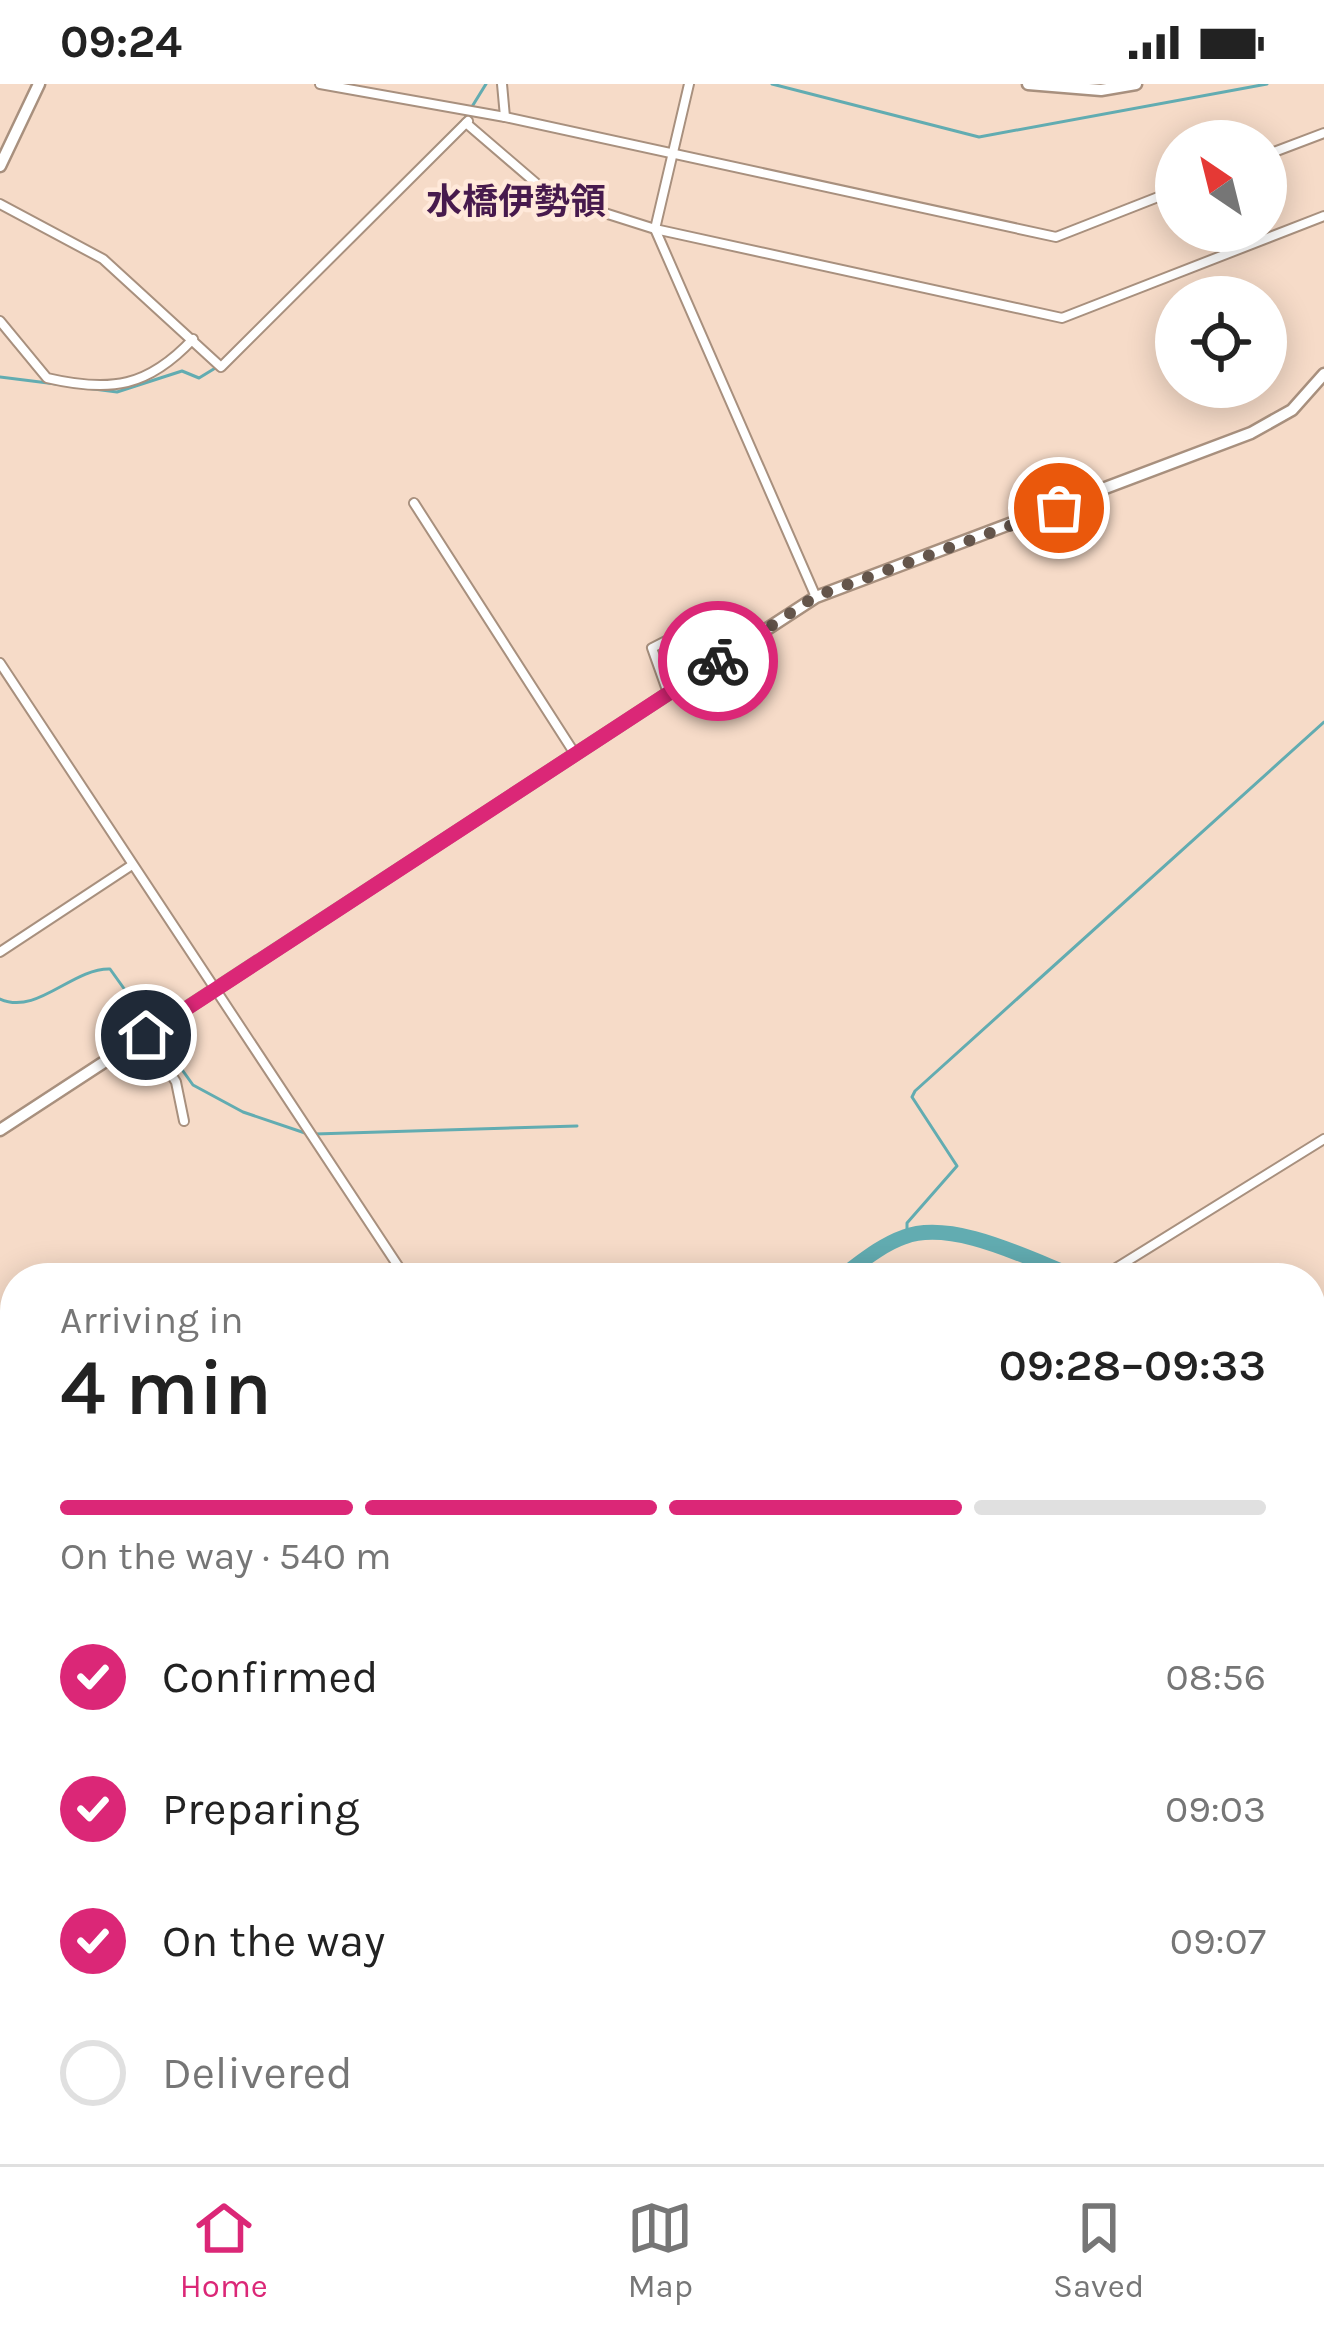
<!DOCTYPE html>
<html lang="en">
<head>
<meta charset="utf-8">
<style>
	body { margin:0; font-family:Karla,"Noto Sans JP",sans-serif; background:#f6f6f6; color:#222; height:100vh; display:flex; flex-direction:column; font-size:45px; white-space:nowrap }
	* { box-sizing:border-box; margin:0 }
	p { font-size:39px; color:#767676 }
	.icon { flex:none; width:66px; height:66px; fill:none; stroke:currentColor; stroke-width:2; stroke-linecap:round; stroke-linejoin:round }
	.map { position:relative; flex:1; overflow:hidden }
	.details { position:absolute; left:0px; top:1179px; width:1326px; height:903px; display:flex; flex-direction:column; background:#fff; border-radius:48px 48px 0 0; box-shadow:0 6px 30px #0003 }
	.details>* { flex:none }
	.needle { width:78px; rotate:325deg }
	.tools { position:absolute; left:1155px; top:36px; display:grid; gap:24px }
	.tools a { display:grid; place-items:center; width:132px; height:132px; border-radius:50%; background:#fff; box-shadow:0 6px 30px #0003; font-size:60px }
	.pin { position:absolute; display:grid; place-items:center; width:102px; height:102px; color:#fff; margin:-51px; border:6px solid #fff; border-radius:50%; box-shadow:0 3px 12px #0007 }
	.courier { position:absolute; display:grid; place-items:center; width:120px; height:120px; margin:-60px; border:9px solid #db2777; border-radius:50%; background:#fff; color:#222; box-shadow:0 3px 15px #0007 }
	.headline em { font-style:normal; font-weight:600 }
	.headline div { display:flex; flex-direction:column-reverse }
	.headline { display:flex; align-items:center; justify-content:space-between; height:204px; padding:0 60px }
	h1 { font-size:78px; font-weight:600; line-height:90px }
	.bar { display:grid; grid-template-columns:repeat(4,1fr); gap:18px 12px; align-content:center; height:144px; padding:0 60px }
	.bar i { height:15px; border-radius:9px; background:#e0e0e0 }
	.bar .selected { background:#db2777 }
	.bar p { grid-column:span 4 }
	ol { padding:0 60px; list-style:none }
	li { display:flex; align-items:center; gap:36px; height:132px }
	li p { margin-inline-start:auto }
	li .icon { padding:12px; border-radius:50%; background:#db2777; color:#fff; stroke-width:4 }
	li:last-child { color:#767676 }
	li i { width:66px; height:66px; border:6px solid #e0e0e0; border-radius:50% }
	.status { display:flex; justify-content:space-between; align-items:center; height:84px; padding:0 60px; background:#fff; direction:ltr }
	.status svg { height:33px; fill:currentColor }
	.tab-bar { display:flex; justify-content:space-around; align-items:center; height:168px; border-top:3px solid #e0e0e0; background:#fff; font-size:33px; color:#767676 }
	.tab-bar a { display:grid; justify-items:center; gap:6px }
	.tab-bar .selected { color:#db2777 }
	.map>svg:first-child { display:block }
</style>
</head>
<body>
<div class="status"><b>09:24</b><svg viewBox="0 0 49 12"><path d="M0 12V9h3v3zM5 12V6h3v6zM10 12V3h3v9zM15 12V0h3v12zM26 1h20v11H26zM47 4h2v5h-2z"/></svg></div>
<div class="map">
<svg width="1324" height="2080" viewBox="0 0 1324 2080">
	<rect width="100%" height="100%" fill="#f6dbc8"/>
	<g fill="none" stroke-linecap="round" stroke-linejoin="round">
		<g stroke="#62acb1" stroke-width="3">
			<path d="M772 0 979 53 1267 0"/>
			<path d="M342 157 465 34 486 0"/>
			<path d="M0 293 64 301"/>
			<path d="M86 304 117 308 182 287 199 294 217 283"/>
			<path d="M0 915C37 932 72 884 110 885L193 1001 243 1028 305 1049"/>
			<path d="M315 1050 577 1042"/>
			<path d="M907 1151V1139L957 1082 912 1013 915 1007 1324 638"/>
			<path d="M0 1637 15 1638"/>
		</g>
		<g stroke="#62acb1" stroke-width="15">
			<path d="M839 1194C860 1179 881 1161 904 1153 953 1134 1033 1177 1079 1194"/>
			<path d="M1311 1279 1324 1284"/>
			<path d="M0 1561 15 1557"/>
			<path d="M856 2067 904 2080"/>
			<path d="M319 2080 332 2067"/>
			<path d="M1242 2080H1288"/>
		</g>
		<defs>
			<g id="minor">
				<path d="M320 0 505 33 1056 153 1176 106"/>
				<path d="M502 0 505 33"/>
				<path d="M689 0 655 145 816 513"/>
				<path d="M466 39 551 112 655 145 1062 234 1324 132"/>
				<path d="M1266 71 1324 49"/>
				<path d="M0 120 103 175 221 283 468 37"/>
				<path d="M0 237 47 294C111 309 148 303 193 255"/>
				<path d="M414 419 575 670"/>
				<path d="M0 579 406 1194"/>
				<path d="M668 609 652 564 701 539"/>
				<path d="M0 868 132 781"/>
				<path d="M146 951 176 998 184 1037"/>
				<path d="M1100 1194 1324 1055"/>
				<path d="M0 1371 15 1365"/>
				<path d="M0 1547 11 1543 5 1477 15 1472"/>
				<path d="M0 1613 15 1594"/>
				<path d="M1311 1798 1324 1788"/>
				<path d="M1311 1948 1320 1962 1311 1967"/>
				<path d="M0 2031 15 2021"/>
				<path d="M672 2067 682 2080"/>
				<path d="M1035 2067 1047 2080"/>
				<path d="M337 2080 350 2067"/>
				<path d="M796 2080 812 2067"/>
			</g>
			<g id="tertiary">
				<path d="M1311 1494 1324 1463"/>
				<path d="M1311 1608 1324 1627"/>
			</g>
			<g id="secondary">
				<path d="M1028 0 1101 6 1136 0"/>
				<path d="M0 82 39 0"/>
				<path d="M0 1046 816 513 1251 349 1292 326 1324 290"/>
			</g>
			<g id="primary">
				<path d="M0 1422 15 1466"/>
				<path d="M537 2067 542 2080"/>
			</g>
		</defs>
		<use href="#minor" stroke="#a8907e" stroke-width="12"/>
		<use href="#tertiary" stroke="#a8907e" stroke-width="14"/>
		<use href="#secondary" stroke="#a8907e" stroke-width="15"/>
		<use href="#primary" stroke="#a8907e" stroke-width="16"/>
		<use href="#minor" stroke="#fff" stroke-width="8"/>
		<use href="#tertiary" stroke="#fff" stroke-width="9"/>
		<use href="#secondary" stroke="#fff" stroke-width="10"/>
		<use href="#primary" stroke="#fff" stroke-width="12"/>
	</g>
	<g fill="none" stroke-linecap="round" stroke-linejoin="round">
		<path stroke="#64554b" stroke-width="12" stroke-dasharray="0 21.6" d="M718 577 816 512 1059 424"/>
		<path stroke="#db2777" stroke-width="15" d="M146 951 718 577"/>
	</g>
	<g text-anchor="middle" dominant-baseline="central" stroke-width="9" stroke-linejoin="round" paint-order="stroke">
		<g font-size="36" font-weight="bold" fill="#471a4d" stroke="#ffe9da">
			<text x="516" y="118">水橋伊勢領</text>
		</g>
	</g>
</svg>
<div class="tools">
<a><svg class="needle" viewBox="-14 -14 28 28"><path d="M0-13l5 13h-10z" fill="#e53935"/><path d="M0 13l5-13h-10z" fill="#767676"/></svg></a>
<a><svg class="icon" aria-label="locate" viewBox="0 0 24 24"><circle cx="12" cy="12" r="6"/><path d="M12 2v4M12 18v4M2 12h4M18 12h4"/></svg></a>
</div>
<div class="pin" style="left:1059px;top:424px;background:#ea580c"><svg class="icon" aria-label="bag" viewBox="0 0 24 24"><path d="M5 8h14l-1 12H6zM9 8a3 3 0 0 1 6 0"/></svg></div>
<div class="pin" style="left:146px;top:951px;background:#1f2937"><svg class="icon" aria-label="home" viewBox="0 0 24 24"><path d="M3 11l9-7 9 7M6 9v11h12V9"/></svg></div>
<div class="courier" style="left:718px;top:577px"><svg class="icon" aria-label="bike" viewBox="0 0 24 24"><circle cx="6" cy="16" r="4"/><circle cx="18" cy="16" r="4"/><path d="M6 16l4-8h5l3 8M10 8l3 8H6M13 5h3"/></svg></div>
<section class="details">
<div class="headline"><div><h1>4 min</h1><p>Arriving in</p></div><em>09:28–09:33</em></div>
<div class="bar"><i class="selected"></i><i class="selected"></i><i class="selected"></i><i></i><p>On the way · 540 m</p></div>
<ol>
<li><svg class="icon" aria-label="check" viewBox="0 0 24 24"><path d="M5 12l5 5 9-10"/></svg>Confirmed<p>08:56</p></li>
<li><svg class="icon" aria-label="check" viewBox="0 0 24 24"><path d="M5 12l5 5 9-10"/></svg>Preparing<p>09:03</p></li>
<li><svg class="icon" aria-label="check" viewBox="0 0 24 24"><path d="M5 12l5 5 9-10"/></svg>On the way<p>09:07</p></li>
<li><i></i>Delivered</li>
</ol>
</section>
</div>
<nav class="tab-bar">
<a class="selected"><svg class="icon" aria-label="home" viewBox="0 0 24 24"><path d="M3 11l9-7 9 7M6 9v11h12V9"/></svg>Home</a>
<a><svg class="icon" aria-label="map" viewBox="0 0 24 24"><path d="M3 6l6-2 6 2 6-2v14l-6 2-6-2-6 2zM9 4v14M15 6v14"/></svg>Map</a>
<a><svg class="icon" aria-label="saved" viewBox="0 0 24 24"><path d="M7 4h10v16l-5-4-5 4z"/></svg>Saved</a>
</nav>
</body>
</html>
